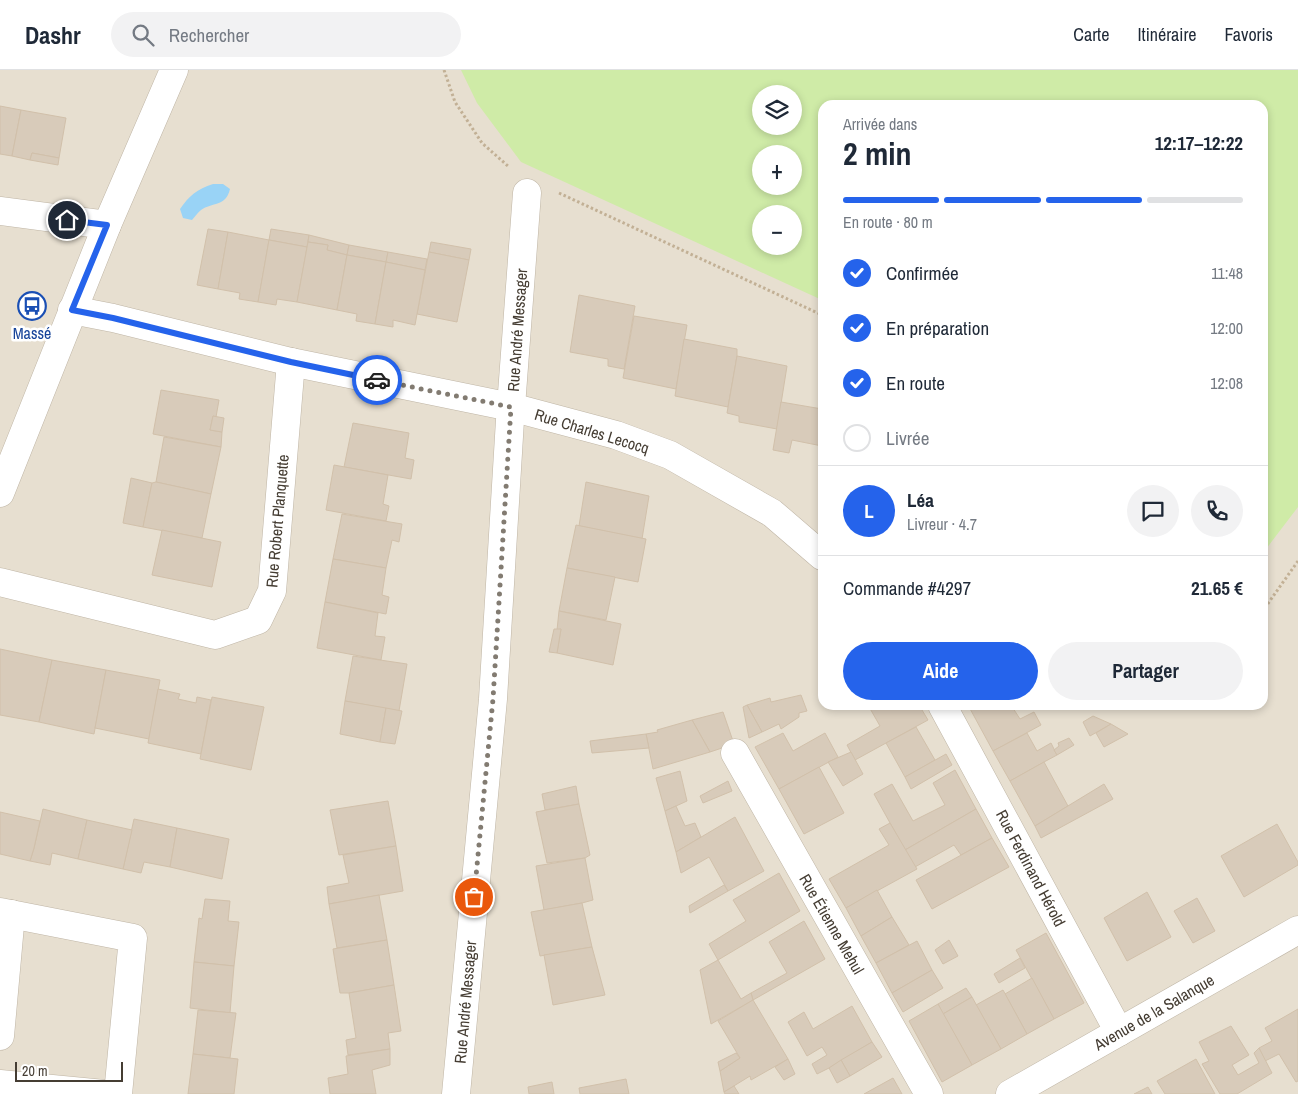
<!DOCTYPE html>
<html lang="fr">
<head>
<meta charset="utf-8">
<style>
	body { margin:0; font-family:"Archivo Narrow",sans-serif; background:#f2f2f3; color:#1f2937; height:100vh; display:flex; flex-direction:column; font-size:19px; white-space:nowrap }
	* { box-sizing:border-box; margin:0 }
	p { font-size:16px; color:#747a83 }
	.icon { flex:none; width:28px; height:28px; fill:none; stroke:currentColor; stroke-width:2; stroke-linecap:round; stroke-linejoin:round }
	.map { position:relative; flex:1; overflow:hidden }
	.drawer { position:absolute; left:818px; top:30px; width:450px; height:610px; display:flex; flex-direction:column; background:#fff; border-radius:15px; box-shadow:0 2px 8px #0003 }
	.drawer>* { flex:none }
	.fabs { position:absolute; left:752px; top:15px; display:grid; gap:10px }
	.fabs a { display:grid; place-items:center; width:50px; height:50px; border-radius:50%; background:#fff; box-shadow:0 2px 8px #0003; font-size:25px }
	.scale { position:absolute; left:15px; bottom:12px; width:108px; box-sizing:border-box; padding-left:5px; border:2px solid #453d33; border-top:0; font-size:14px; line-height:18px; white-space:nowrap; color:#453d33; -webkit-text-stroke:4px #fff; paint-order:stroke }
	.pin { position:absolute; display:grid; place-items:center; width:42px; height:42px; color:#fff; margin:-21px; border:2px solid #fff; border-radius:50%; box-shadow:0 1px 5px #0007 }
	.courier { position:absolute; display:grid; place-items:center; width:50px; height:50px; margin:-25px; border:4px solid #2563eb; border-radius:50%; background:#fff; color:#222; box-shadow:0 1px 6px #0007 }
	.overview em { font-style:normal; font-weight:700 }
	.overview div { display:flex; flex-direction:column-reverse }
	.overview { display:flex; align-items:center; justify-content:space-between; height:85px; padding:0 25px }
	h1 { font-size:32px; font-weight:700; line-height:38px }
	.bar { display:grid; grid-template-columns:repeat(4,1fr); gap:8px 5px; align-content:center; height:60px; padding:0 25px }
	.bar i { height:6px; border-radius:4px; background:#e0e1e3 }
	.bar .current { background:#2563eb }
	.bar p { grid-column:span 4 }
	.line { display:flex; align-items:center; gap:12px; padding:0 25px; border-top:1px solid #e0e1e3 }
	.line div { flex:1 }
	.round { display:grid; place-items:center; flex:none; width:52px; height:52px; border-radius:26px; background:#f2f2f3 }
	ol { padding:0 25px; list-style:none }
	li { display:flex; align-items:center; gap:15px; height:55px }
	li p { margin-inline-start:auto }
	li .icon { padding:5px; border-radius:50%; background:#2563eb; color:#fff; stroke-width:4 }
	li:last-child { color:#747a83 }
	li i { width:28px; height:28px; border:2px solid #e0e1e3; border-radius:50% }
	.primary-button { display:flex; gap:10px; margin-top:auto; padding:10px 25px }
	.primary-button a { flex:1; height:58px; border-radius:30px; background:#2563eb; color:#fff; font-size:20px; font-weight:700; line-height:58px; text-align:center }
	.primary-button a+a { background:#f2f2f3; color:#1f2937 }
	header { display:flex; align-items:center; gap:30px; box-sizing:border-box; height:70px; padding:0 25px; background:#fff; border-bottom:1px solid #e0e1e3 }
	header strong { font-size:24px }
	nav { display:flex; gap:28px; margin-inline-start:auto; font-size:18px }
	.search { width:350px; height:45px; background:#f2f2f3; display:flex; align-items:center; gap:12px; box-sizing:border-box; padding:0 18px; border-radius:28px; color:#747a83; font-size:19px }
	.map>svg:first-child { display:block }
</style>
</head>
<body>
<header>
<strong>Dashr</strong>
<div class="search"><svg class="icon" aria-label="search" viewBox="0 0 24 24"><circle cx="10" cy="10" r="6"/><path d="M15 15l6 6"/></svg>Rechercher</div>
<nav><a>Carte</a><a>Itinéraire</a><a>Favoris</a></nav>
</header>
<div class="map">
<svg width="1298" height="1024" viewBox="0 0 1298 1024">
	<rect width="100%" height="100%" fill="#f3ede3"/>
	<path fill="#e7dfd0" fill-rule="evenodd" d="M0 0H1298V1024H0ZM761 24H794V56H761ZM822 35H1262V635H822ZM761 84H794V116H761ZM761 144H794V176H761Z"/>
	<path fill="#cfeba7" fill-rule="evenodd" d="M461 0H1298V437L1263 483 1262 35H822V230L521 92 477 33ZM761 24H794V56H761ZM761 84H794V116H761ZM761 144H794V176H761Z"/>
	<path fill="#99d3f6" d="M213 114H223L230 119C226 137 212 132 201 140 197 143 195 147 192 150L183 148 180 139C189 126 197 119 213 114Z"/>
	<g fill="#d8cbba" stroke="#d1c0aa">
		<path d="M0 36 21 40 12 86 0 84Z"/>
		<path d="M21 40 66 48 59 88 32 83 30 90 12 86Z"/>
		<path d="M32 83 59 88 58 95 30 90Z"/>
		<path d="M208 159 228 162 218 219 197 215Z"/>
		<path d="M271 159 309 165 307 177 269 170Z"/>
		<path d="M228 162 269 170 258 232 239 229 240 223 218 219Z"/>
		<path d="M309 165 349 175 347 185 327 180 328 175 308 172Z"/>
		<path d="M269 170 307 177 297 232 277 229 276 235 258 232Z"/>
		<path d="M308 172 328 175 327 180 347 185 337 240 297 232Z"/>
		<path d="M431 172 471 179 469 190 429 182Z"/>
		<path d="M349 175 388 182 386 192 347 185Z"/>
		<path d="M388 182 427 189 425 200 386 192Z"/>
		<path d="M429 182 469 190 457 252 417 244Z"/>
		<path d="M347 185 386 192 375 254 356 251 357 244 337 240Z"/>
		<path d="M386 192 425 200 415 255 393 250V257L375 254Z"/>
		<path d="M579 225 635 236 624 299 608 296V289L570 282Z"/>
		<path d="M634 246 687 255 676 319 623 308Z"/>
		<path d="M684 269 737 279V286L728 337 675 326Z"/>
		<path d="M737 286 787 296 777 359 739 352V346L727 343Z"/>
		<path d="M161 320 219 330 216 347 213 346 210 360 222 362 221 377 153 364Z"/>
		<path d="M781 332 822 339V376L792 370 789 383 773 380Z"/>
		<path d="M213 346 224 348 222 362 210 360Z"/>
		<path d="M353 353 409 363 405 388 414 390 411 409 344 397Z"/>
		<path d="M164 367 221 377 211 424 156 412Z"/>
		<path d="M334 395 388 405 383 434 389 436 386 451 326 440Z"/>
		<path d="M131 408 152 413 143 457 123 453Z"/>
		<path d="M156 412 211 424 202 468 143 457 152 413Z"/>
		<path d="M586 412 649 426 642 469 579 456Z"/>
		<path d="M342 444 402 454 399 472 392 470 386 498 333 489Z"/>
		<path d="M576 455 646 469 638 512 567 498Z"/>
		<path d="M162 460 221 472 212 517 152 505Z"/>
		<path d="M333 489 386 498 382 525 389 527 386 544 325 532Z"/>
		<path d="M567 498 615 507 606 550 559 541Z"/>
		<path d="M325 532 378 543 375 566 385 567 381 590 317 578Z"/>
		<path d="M559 541 621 554 613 595 557 583 561 559 557 560Z"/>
		<path d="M554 559H561L557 583 549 582Z"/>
		<path d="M0 579 52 590 39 652 0 645Z"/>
		<path d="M353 586 407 594 399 641 345 631Z"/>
		<path d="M52 590 106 600 94 664 39 652Z"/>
		<path d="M106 600 160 610 149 669 95 658Z"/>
		<path d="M158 619 180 624 178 629 196 633 197 627 211 630 201 684 148 673Z"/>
		<path d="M801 625 807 641 799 643V647L781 659 779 654 762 662 747 635 770 628 771 632Z"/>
		<path d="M212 627 264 637 251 700 200 689Z"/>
		<path d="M345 631 386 638 380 672 340 664Z"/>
		<path d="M747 635 762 662 749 668 743 637Z"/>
		<path d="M868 635H919L928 650 855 690 847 675 880 656Z"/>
		<path d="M968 635H1011L1020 649 1034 642 1041 655 993 681Z"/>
		<path d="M386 638 402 641 395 674 380 672Z"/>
		<path d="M723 642 734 674 710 682 692 650Z"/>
		<path d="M1093 646 1111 654 1090 666 1083 652Z"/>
		<path d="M692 650 710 682 653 699 646 664 658 662 657 660Z"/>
		<path d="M1111 654 1128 664 1104 677 1096 663Z"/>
		<path d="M916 657 935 690 905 707 886 673Z"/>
		<path d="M783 663 793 681 825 663 838 687 779 719 755 677Z"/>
		<path d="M1027 663 1037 681 1051 673 1057 685 1044 692 1010 711 993 681Z"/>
		<path d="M646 664 649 678 592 683 590 671Z"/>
		<path d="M1069 668 1074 675 1057 685 1054 680 1059 676 1058 673Z"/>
		<path d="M851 682 863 704 843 716 828 692Z"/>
		<path d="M946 684 952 695 911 719 905 707Z"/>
		<path d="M1044 692 1068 736 1035 756 1010 711Z"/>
		<path d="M819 697 844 743 804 764 779 719Z"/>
		<path d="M955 700 976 739 905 780 874 724 892 714 913 751 945 735 933 713Z"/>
		<path d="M680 701 687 731 665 741 656 708Z"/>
		<path d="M728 711 732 721 703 733 700 726Z"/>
		<path d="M1104 714 1113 729 1041 768 1035 756Z"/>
		<path d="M576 716 579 734 545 740 542 724Z"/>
		<path d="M388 731 396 776 339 785 330 740Z"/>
		<path d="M579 734 590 785 585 788 547 793 536 742Z"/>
		<path d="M676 736 685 756 695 753 701 767 676 782 665 741Z"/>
		<path d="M43 739 87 750 78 789 52 783 50 795 30 791 34 778Z"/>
		<path d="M976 739 992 768 961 785 954 775 915 797 905 780Z"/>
		<path d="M0 742 40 751 34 778 30 791 0 784Z"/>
		<path d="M735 747 764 801 728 821 709 787 681 803 676 782Z"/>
		<path d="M134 749 177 758 170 797 144 792 141 803 123 799Z"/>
		<path d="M87 750 132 760 123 799 78 789Z"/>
		<path d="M890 753 917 799 846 838 829 809 889 775 879 759Z"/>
		<path d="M1277 754 1298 792V795L1244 827 1221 786Z"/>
		<path d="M177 758 229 769 222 809 170 797Z"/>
		<path d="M992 768 1009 797 932 839 916 810Z"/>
		<path d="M396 776 403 821 329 834 327 817 349 813 343 785Z"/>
		<path d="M585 788 593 830 582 833 544 840 536 796Z"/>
		<path d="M779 803 800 841 718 890 709 874 746 851 733 830Z"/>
		<path d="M724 815 728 821 690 843 689 836Z"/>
		<path d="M877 820 892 847 861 866 846 838Z"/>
		<path d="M1147 822 1171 867 1127 891 1104 848Z"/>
		<path d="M379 825 387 870 337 878 329 834Z"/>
		<path d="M1197 828 1215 861 1193 873 1174 841Z"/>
		<path d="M205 829 230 831 228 851 239 852 234 896 194 892 199 848 202 849Z"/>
		<path d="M582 833 592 877 540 886 531 842Z"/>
		<path d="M892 847 909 875 876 893 861 866Z"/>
		<path d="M804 851 825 889 753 930 751 923 787 903 769 872Z"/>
		<path d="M1046 863 1084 933 1054 949 1016 880Z"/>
		<path d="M387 870 394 915 349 923H340L333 879Z"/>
		<path d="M949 870 958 886 943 894 935 880Z"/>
		<path d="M917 871 932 900 892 923 876 893Z"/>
		<path d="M592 877 605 925 553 935 544 885Z"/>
		<path d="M1020 888 1025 898 999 913 994 904Z"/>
		<path d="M718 890 741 929 751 923 753 930 711 954 700 900Z"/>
		<path d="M194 892 234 896 230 943 190 938Z"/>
		<path d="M932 900 943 918 903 942 892 923Z"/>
		<path d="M1032 908 1054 949 1027 964 1005 924Z"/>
		<path d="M394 915 401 961 388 963 390 979 348 985 346 970 356 968 349 923Z"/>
		<path d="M966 918 972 927 943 944 938 934Z"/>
		<path d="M1003 920 1027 964 1001 979 976 935Z"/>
		<path d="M972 927 1001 979 972 995 943 944Z"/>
		<path d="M753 930 788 989 751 1010 750 1006 724 1022 720 1001 740 988 718 951Z"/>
		<path d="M938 934 972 995 942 1012 909 951Z"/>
		<path d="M852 936 872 972 829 998 817 1004 812 994 827 985 822 977 807 986 788 952 804 942 813 959Z"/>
		<path d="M1298 939V1011L1296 1012 1279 984 1265 991 1259 978 1272 971 1265 958Z"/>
		<path d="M198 940 236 943 230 988 193 984Z"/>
		<path d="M1231 956 1249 985 1232 995 1238 1005 1259 993 1254 983 1259 978 1272 1003 1237 1024H1220L1202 994 1209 991 1199 972Z"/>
		<path d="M872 972 882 987 850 1006 841 990Z"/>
		<path d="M390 979V995L372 1000 376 1024H330L328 1008 348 1004 346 986Z"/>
		<path d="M736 983 740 988 720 1001 718 992Z"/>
		<path d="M193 984 238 989 234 1024H188Z"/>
		<path d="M788 989 795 1004 784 1010 775 997Z"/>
		<path d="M1196 989 1215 1024H1165L1157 1011Z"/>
		<path d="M841 990 850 1006 837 1013 829 998Z"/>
		<path d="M893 1008 902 1024H864Z"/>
		<path d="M626 1009 629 1024H580L579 1018Z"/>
		<path d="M552 1012 554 1024H529L528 1017Z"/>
		<path d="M734 1016 739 1024H725L724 1022Z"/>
		<path d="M1148 1017 1152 1024H1134Z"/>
	</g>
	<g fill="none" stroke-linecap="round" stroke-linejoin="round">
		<defs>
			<g id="minor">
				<path d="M0 141 107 155"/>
				<path d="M72 240 113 248 291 292 511 337 616 365 670 385 772 443 822 486"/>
				<path d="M0 423 107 155 174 0"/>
				<path d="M0 512 215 565 258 550 272 521 291 292"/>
				<path d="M942 635 1119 962"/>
				<path d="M735 683 929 1024"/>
				<path d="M0 842 133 868 118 1024"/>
				<path d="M0 966 11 844"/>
				<path d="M0 1014 104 1024"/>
				<path d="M456 1024 493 629 510 350 527 123"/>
				<path d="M1010 1024 1298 860"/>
			</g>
		</defs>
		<use href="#minor" stroke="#bfb5a5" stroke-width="29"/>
		<g stroke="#c2b095" stroke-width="3" stroke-dasharray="2.5 2.5" stroke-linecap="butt">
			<path d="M444 0 455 32 482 73 509 97"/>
			<path d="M559 123 822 245"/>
			<path d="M1262 542 1298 491"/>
		</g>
		<use href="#minor" stroke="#fff" stroke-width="28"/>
	</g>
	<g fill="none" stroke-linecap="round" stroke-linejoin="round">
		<path stroke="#827b71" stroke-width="5" stroke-dasharray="0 9" d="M377 310 511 337 493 629 474 827"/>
		<path stroke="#2563eb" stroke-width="6" d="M67 150 107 155 72 240 113 248 291 292 377 310"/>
	</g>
	<defs>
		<symbol id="bus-ring" viewBox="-11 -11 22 22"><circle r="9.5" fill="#fff" stroke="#1a4fb4" stroke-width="1.5"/><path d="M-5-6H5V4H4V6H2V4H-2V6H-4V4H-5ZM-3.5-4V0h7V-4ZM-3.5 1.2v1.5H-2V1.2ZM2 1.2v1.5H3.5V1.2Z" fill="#1a4fb4"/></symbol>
	</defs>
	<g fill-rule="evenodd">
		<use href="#bus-ring" x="16" y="220" width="32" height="32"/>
	</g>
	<g text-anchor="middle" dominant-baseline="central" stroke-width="5" stroke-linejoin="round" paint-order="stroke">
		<g font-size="16" fill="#453d33" stroke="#fff">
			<text transform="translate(517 260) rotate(-86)">Rue André Messager</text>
			<text transform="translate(592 361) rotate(17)">Rue Charles Lecocq</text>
			<text transform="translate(277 451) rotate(-85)">Rue Robert Planquette</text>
			<text transform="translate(1031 798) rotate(62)">Rue Ferdinand Hérold</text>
			<text transform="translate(832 854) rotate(60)">Rue Étienne Mehul</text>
			<text transform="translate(465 932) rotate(-85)">Rue André Messager</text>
			<text transform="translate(1154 942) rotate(-30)">Avenue de la Salanque</text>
		</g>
		<g font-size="16" fill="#164399" stroke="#fff">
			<text x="32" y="263">Massé</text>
		</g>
	</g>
</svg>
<div class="fabs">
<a><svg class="icon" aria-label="layers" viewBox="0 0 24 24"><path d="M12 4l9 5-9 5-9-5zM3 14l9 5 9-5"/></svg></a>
<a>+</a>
<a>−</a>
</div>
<div class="scale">20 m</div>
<div class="pin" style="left:474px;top:827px;background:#ea580c"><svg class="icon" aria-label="bag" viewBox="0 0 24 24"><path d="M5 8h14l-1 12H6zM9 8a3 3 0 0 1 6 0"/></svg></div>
<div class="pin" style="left:67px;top:150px;background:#1f2937"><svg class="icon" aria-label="home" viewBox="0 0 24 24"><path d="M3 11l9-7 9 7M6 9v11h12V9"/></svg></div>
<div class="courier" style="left:377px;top:310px"><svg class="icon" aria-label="car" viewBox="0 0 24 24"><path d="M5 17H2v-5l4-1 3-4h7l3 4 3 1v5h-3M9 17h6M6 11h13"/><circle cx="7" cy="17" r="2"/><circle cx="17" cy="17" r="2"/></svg></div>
<section class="drawer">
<div class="overview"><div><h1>2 min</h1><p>Arrivée dans</p></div><em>12:17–12:22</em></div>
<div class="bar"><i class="current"></i><i class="current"></i><i class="current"></i><i></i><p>En route · 80 m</p></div>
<ol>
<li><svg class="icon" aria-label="check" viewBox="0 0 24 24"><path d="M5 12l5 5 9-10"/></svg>Confirmée<p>11:48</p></li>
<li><svg class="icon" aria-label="check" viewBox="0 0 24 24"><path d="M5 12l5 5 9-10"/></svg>En préparation<p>12:00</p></li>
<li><svg class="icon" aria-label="check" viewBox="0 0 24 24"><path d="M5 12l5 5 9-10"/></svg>En route<p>12:08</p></li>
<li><i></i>Livrée</li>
</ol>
<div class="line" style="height:90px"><b class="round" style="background:#2563eb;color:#fff">L</b><div><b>Léa</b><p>Livreur · 4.7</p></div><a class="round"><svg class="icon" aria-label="chat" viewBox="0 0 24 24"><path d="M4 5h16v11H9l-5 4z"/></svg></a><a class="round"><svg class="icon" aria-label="phone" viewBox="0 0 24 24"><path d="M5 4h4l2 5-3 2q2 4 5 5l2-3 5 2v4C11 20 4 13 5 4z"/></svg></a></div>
<div class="line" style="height:65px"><div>Commande #4297</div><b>21.65 €</b></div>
<div class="primary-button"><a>Aide</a><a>Partager</a></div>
</section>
</div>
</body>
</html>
